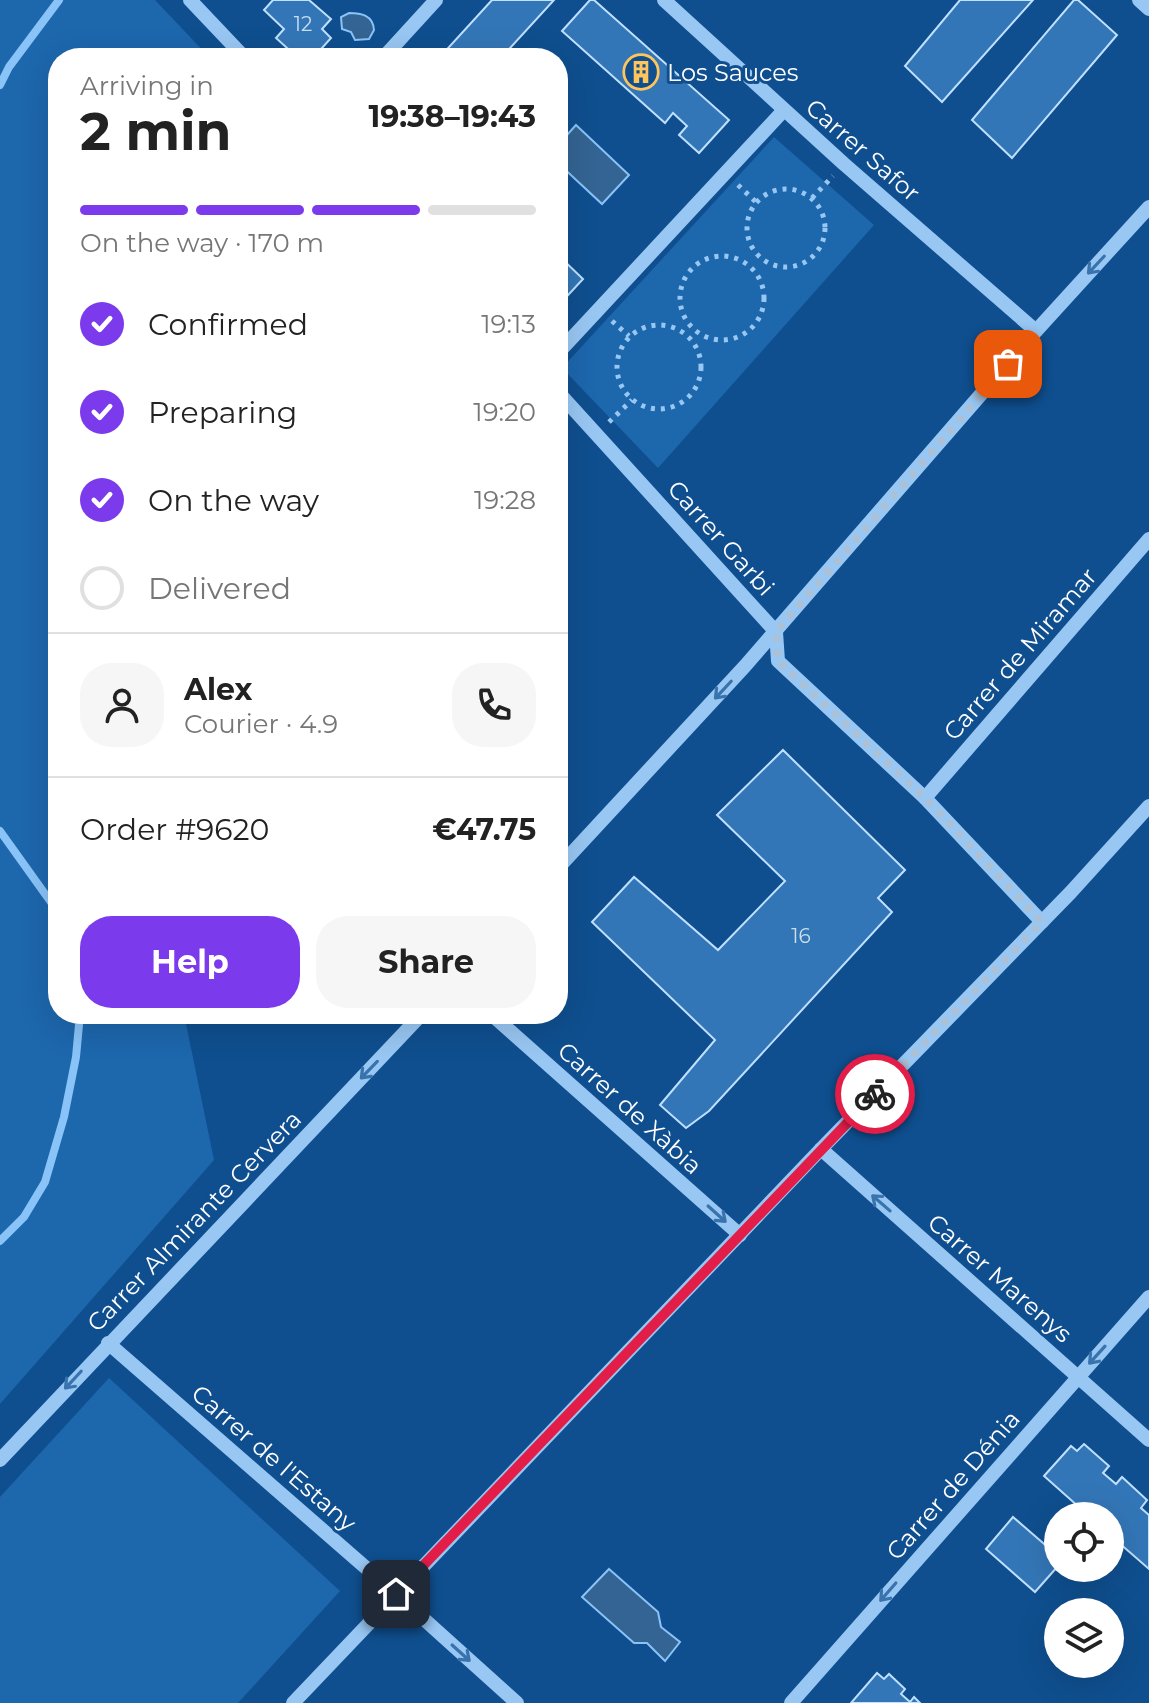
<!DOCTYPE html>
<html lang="en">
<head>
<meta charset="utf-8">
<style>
	body { margin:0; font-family:Montserrat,sans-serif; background:#f6f6f6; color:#222; height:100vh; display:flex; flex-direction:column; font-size:30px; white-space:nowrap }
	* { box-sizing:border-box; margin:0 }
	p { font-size:26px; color:#767676 }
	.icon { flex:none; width:44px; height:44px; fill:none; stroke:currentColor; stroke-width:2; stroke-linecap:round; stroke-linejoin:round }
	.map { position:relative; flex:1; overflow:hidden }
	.sheet { position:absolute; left:48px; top:48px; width:520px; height:976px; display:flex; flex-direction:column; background:#fff; border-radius:32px; box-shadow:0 8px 32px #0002 }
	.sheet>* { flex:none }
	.buttons { position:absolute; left:1044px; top:1502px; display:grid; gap:16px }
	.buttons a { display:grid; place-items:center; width:80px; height:80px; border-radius:50%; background:#fff; box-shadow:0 8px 32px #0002; font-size:40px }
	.pin { position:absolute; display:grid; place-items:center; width:68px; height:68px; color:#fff; margin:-34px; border-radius:16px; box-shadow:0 4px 12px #0006 }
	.courier { position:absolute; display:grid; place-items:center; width:80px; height:80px; margin:-40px; border:6px solid #e11d48; border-radius:50%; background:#fff; color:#222; box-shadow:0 2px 10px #0007 }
	.head em { font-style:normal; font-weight:700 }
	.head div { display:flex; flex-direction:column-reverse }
	.head { display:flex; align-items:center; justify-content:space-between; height:136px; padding:0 32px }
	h1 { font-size:52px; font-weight:700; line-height:60px }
	.bar { display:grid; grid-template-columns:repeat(4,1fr); gap:12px 8px; align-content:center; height:96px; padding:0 32px }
	.bar i { height:10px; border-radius:6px; background:#e0e0e0 }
	.bar .selected { background:#7c3aed }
	.bar p { grid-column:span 4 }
	.line { display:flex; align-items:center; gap:20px; padding:0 32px; border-top:2px solid #e0e0e0 }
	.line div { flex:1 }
	.round { display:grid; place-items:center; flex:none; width:84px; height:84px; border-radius:32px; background:#f6f6f6 }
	ol { padding:0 32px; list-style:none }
	li { display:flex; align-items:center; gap:24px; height:88px }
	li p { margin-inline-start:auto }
	li .icon { padding:8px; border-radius:50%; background:#7c3aed; color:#fff; stroke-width:4 }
	li:last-child { color:#767676 }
	li i { width:44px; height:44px; border:4px solid #e0e0e0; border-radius:50% }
	.cta { display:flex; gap:16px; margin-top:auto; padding:16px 32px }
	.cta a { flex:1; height:92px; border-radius:32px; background:#7c3aed; color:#fff; font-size:32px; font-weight:700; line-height:92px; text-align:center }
	.cta a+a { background:#f6f6f6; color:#222 }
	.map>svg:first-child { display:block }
</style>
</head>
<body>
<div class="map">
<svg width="1149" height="1703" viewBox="0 0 1149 1703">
	<rect width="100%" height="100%" fill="#0f4f8f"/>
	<g fill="#1d67ad">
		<path d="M0 0H155L210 58H58V1014H184L214 1160 0 1404Z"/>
		<path d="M774 137 874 225 658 468 562 368Z"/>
		<path d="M109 1378 340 1591 238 1703H0V1497Z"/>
	</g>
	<g fill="#346493" stroke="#89c3f7" stroke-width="2">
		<path d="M349 13C361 13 373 15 374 30L369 39 355 40 351 32 342 29 341 17Z"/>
		<path d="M576 125 629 175 602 204 558 163V145Z"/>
		<path d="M609 1569 658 1612 661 1627 680 1642 665 1661 647 1643H634L582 1597Z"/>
	</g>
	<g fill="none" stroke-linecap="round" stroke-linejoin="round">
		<g stroke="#89c3f7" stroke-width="8">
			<path d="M0 85 9 67 59 0"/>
			<path d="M0 831 58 912"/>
			<path d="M0 1241 24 1217 45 1182 64 1117 76 1057 80 1014"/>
		</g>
	</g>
	<g fill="#3376b7" stroke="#bfe0fe" stroke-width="2">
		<path d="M273 0H309L331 19 322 29 331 38 313 58H298L276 38 284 29 264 10Z"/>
		<path d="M492 0H554L501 58H439Z"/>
		<path d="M590 0H594L729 120 699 153 679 135 687 126 673 113 665 123 562 31Z"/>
		<path d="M960 0H1033L942 102 905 66Z"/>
		<path d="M1074 0H1078L1117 35 1012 158 972 120Z"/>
		<path d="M558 255 583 279 558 306Z"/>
		<path d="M783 750 905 870 878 898 892 912 709 1111 686 1128 660 1105 715 1040 592 922 634 877 718 950 785 881 717 815Z"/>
		<path d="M1084 1444 1109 1466 1103 1473 1116 1484 1122 1477 1147 1500 1141 1508 1149 1515V1569L1110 1535V1516H1089L1044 1476 1071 1446 1077 1451Z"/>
		<path d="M1013 1517 1058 1556V1566L1035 1592 986 1549Z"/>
		<path d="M877 1673 884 1679 889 1674 905 1689 901 1694 910 1702 914 1697 920 1703H851Z"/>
	</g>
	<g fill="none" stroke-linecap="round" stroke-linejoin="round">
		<g stroke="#98c7f3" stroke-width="5" stroke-dasharray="4 6" stroke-linecap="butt">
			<path d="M738 185 756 202"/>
			<circle cx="786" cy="228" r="39"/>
			<path d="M812 198 833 176"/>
			<circle cx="722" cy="298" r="42"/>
			<path d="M612 321 629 336"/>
			<circle cx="659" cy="367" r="42"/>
			<path d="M609 422 632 400"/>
		</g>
		<g stroke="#98c7f3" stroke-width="14">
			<path d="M190 0 245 58"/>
			<path d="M664 0 844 164 1036 331"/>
			<path d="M1139 0 1149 9"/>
			<path d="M383 58 436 0"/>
			<path d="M558 353 784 110"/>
			<path d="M558 392 776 632 778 661 925 798 1042 922"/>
			<path d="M925 798 1149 539"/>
			<path d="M558 868 745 666 1036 331 1149 207"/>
			<path d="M491 1014 740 1235"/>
			<path d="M821 1149 1149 1440"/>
			<path d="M108 1343 396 1594 517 1703"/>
			<path d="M0 1460 422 1014"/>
			<path d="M293 1703 821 1149 1071 892 1149 806"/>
			<path d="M791 1703 1149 1297"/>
		</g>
	</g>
	<defs><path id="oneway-shaft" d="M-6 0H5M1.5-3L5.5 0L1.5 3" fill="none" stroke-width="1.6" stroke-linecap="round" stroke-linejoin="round" transform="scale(2)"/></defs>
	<g stroke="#3873ad">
		<use href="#oneway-shaft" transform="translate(1096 265) rotate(133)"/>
		<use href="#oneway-shaft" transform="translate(723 690) rotate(133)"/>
		<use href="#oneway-shaft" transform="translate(369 1070) rotate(134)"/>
		<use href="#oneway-shaft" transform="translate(881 1203) rotate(-139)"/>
		<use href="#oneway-shaft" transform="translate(717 1214) rotate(42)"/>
		<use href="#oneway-shaft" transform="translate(1097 1355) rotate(132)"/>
		<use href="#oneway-shaft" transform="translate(73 1380) rotate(133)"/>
		<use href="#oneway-shaft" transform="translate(888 1592) rotate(131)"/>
		<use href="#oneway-shaft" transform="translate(461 1653) rotate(42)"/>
	</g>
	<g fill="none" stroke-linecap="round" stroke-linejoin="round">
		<path stroke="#abc1d8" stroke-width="8" stroke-dasharray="0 14.4" d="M875 1094 1042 922 925 798 778 661 776 632 1008 364"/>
		<path stroke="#e11d48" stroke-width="10" d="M396 1594 875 1094"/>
	</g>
	<defs>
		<symbol id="building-ring" viewBox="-11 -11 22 22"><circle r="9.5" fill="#0f4f8f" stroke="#ffc55a" stroke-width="1.5"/><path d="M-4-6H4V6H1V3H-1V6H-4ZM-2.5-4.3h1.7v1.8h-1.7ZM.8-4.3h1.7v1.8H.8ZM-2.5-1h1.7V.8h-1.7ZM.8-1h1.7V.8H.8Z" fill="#ffc55a"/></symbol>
	</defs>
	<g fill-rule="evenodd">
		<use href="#building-ring" x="621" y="52" width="40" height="40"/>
	</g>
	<g text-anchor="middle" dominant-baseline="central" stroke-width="6" stroke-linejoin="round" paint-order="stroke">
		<g font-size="20" fill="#ccdded">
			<text x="303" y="24">12</text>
			<text x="801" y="936">16</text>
		</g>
		<g font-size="24" fill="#fff" stroke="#0f4f8f" text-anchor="start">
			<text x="667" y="72">Los Sauces</text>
		</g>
		<g font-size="24" fill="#fff" stroke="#0f4f8f">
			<text transform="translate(863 150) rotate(41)">Carrer Safor</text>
			<text transform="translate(721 538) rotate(48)">Carrer Garbi</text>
			<text transform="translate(1020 654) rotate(-49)">Carrer de Miramar</text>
			<text transform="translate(630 1108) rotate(42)">Carrer de Xàbia</text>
			<text transform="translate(194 1221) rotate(-46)">Carrer Almirante Cervera</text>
			<text transform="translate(1000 1278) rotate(41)">Carrer Marenys</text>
			<text transform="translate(274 1458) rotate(41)">Carrer de l'Estany</text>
			<text transform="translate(953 1485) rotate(-49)">Carrer de Dénia</text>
		</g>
	</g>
</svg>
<div class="buttons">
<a><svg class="icon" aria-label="locate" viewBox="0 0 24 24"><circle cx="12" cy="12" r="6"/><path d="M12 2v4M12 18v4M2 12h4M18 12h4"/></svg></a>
<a><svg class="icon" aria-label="layers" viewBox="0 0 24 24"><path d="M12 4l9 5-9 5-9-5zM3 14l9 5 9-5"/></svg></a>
</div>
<div class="pin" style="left:1008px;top:364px;background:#ea580c"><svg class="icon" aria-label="bag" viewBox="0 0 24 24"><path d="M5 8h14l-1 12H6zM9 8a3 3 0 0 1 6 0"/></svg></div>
<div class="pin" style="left:396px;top:1594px;background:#1f2937"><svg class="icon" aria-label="home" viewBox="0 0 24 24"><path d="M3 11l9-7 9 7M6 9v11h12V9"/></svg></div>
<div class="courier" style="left:875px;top:1094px"><svg class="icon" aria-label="bike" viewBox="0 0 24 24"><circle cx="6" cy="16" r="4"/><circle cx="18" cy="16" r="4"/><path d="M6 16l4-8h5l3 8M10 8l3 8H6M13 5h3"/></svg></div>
<section class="sheet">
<div class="head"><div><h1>2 min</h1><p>Arriving in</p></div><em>19:38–19:43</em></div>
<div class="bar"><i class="selected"></i><i class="selected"></i><i class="selected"></i><i></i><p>On the way · 170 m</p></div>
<ol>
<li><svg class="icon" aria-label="check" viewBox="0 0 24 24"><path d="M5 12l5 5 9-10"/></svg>Confirmed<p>19:13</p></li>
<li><svg class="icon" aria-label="check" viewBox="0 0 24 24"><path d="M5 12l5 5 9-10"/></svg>Preparing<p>19:20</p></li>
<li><svg class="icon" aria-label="check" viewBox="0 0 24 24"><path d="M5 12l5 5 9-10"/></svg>On the way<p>19:28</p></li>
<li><i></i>Delivered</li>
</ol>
<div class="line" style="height:144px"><a class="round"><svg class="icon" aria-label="person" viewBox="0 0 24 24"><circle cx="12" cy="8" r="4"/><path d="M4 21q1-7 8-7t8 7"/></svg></a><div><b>Alex</b><p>Courier · 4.9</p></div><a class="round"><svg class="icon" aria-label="phone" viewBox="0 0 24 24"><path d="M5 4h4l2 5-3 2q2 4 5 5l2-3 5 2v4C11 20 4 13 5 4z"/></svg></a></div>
<div class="line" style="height:104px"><div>Order #9620</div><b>€47.75</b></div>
<div class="cta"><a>Help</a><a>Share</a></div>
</section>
</div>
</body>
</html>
